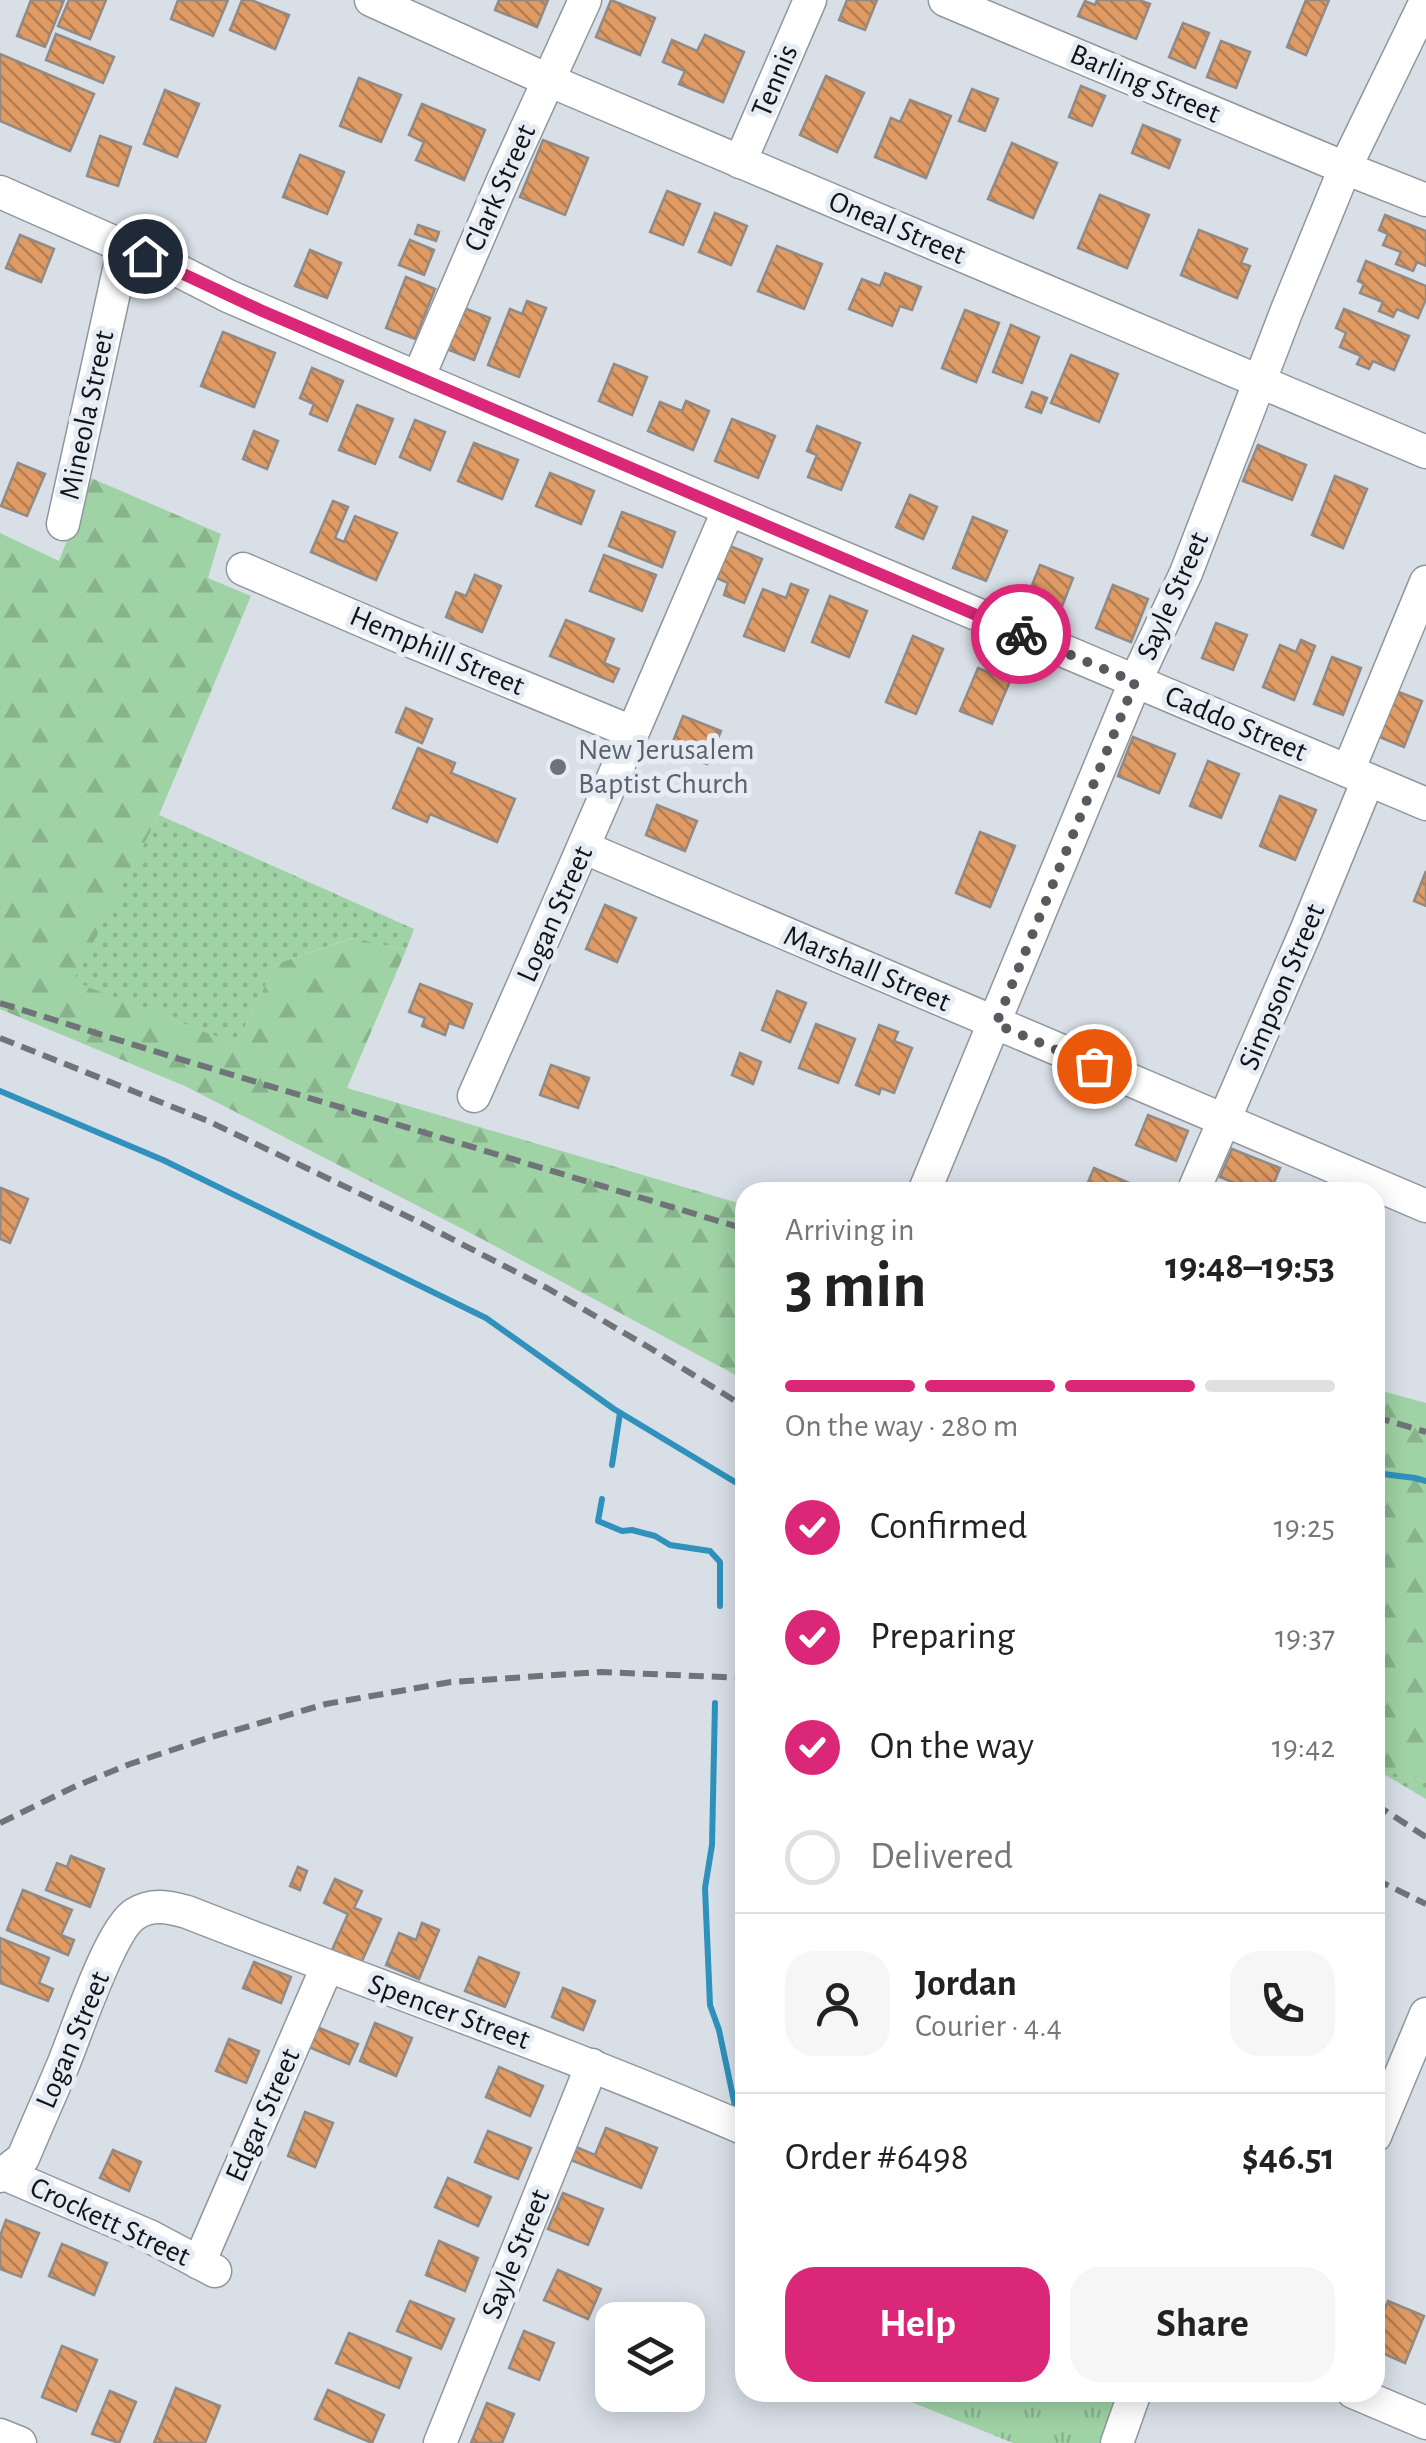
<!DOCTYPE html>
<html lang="en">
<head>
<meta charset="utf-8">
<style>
	body { margin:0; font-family:"Alegreya Sans",sans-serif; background:#f6f6f6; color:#222; height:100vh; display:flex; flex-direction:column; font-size:38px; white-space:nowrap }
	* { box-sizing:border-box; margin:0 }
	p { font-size:32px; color:#767676 }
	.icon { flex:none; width:55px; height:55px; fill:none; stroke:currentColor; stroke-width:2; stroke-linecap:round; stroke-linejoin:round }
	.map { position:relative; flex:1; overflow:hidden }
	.side { position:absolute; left:735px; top:1182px; width:650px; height:1220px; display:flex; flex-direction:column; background:#fff; border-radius:30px; box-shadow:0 5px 25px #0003 }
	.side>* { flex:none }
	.buttons { position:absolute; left:595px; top:2302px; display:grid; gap:20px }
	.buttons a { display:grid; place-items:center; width:110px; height:110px; border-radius:20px; background:#fff; box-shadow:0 5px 25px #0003; font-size:50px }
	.pin { position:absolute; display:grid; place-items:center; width:85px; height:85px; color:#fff; margin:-42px; border:5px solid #fff; border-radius:50%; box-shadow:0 2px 10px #0007 }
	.courier { position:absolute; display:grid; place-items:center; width:100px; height:100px; margin:-50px; border:8px solid #db2777; border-radius:50%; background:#fff; color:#222; box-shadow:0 2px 12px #0007 }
	.head em { font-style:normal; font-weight:700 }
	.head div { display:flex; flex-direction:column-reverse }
	.head { display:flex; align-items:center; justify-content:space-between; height:170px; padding:0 50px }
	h1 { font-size:65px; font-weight:700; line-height:75px }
	.bar { display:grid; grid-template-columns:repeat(4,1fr); gap:15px 10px; align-content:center; height:120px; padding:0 50px }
	.bar i { height:12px; border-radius:8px; background:#e0e0e0 }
	.bar .selected { background:#db2777 }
	.bar p { grid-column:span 4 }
	.line { display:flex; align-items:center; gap:25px; padding:0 50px; border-top:2px solid #e0e0e0 }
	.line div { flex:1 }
	.round { display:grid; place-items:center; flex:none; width:105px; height:105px; border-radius:30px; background:#f6f6f6 }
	ol { padding:0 50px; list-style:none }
	li { display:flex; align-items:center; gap:30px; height:110px }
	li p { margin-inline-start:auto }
	li .icon { padding:10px; border-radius:50%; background:#db2777; color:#fff; stroke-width:4 }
	li:last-child { color:#767676 }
	li i { width:55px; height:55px; border:5px solid #e0e0e0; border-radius:50% }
	.button { display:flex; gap:20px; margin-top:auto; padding:20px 50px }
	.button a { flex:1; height:115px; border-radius:30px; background:#db2777; color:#fff; font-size:40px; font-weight:700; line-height:115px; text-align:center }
	.button a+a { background:#f6f6f6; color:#222 }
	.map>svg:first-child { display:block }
</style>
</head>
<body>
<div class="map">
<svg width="1426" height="2443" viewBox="0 0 1426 2443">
	<defs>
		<pattern id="grass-dots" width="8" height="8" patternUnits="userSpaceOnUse" patternTransform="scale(2.5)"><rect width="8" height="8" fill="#9fd2a4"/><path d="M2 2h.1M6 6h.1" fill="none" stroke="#88b38c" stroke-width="1.8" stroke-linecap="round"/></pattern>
		<pattern id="forest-firs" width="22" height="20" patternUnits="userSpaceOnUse" patternTransform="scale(2.5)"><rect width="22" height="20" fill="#9fd2a4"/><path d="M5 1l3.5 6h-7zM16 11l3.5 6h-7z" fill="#88b38c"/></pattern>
		<pattern id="park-tufts" width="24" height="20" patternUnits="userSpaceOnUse" patternTransform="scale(2.5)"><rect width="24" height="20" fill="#9fd2a4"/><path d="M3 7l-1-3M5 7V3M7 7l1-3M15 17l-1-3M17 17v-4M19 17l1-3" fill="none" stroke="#88b38c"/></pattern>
		<pattern id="building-back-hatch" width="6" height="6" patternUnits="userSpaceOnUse" patternTransform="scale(2.5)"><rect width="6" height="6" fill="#e09b64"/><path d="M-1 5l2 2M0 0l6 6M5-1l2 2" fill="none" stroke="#b47d51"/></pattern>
	</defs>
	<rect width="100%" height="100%" fill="#d9dfe7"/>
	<g fill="url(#grass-dots)">
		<path d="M159 815 414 929 406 950 352 938 276 964 236 1044 72 981Z"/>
		<path d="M1375 1768 1426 1782V1799L1375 1769Z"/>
	</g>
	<g fill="url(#forest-firs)">
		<path d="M91 478 221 534 208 578 251 596 159 815 73 981 236 1044 276 964 353 938 406 950 347 1088 745 1205V1380L482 1239 187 1087 0 1009V533L59 561Z"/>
		<path d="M1375 1389 1426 1403V1782L1375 1768Z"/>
	</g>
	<path fill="url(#park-tufts)" d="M889 2393H1123L1103 2443H1013Z"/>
	<path fill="#9fd2a4" d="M931 2393 978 2392V2393L971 2409Z"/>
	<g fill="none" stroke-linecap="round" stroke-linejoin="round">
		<g stroke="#2f91bc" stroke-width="6">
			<path d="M0 1091 163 1160 486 1318 614 1409 745 1488"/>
			<path d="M612 1465 620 1413"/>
			<path d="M1375 1473 1415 1478 1426 1481"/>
			<path d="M602 1499 598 1521 622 1531 632 1530 655 1536 670 1545 710 1551 720 1562V1606"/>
			<path d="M715 1703 712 1845 705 1888 710 2005 719 2030 735 2106"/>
			<path d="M738 2153 745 2210"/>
		</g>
	</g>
	<g fill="url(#building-back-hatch)" stroke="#928a84" stroke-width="2.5">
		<path d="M31 0H64L45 47 17 36Z"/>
		<path d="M69 0H106L90 39 58 26Z"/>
		<path d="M178 0H228L213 36 171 19Z"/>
		<path d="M242 0H251L289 15 275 49 230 30Z"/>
		<path d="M499 0H548L537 27 495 10Z"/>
		<path d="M611 0 655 18 640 55 596 37Z"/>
		<path d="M847 0H877L865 30 839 20Z"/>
		<path d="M1097 0H1139L1150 4 1136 39 1078 16 1085 1 1095 5Z"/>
		<path d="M1306 0H1329L1306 55 1287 47Z"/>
		<path d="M1183 23 1209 33 1195 68 1169 57Z"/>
		<path d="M56 34 114 57 103 83 46 60Z"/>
		<path d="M705 35 744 52 723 102 679 84 685 71 663 62 672 40 697 51Z"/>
		<path d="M1221 41 1250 52 1236 88 1207 77Z"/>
		<path d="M0 54 94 94 70 151 0 121Z"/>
		<path d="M826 76 864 93 837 152 800 135Z"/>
		<path d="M359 78 401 95 381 142 340 126Z"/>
		<path d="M1081 86 1105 96 1092 126 1069 117Z"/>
		<path d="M972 89 998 99 985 131 959 121Z"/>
		<path d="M165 90 199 104 177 157 144 144Z"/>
		<path d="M910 100 951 116 926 178 875 157 891 118 900 122Z"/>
		<path d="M422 104 485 130 464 180 416 160 424 142 409 135Z"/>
		<path d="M1143 125 1180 140 1169 168 1132 153Z"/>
		<path d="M100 136 131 147 118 186 87 176Z"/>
		<path d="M543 140 588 158 565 215 520 197Z"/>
		<path d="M1012 143 1057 163 1033 218 988 199Z"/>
		<path d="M300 155 344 172 327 214 283 197Z"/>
		<path d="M667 191 700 204 683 245 650 232Z"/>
		<path d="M1100 195 1149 215 1127 268 1078 248Z"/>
		<path d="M715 213 747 226 731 265 699 252Z"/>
		<path d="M1385 215 1426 231V266L1417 262 1413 271 1396 264 1401 252 1383 245 1388 234 1379 230Z"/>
		<path d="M418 225 439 232 436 241 415 234Z"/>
		<path d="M1199 230 1247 249 1241 263 1250 266 1237 298 1181 275Z"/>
		<path d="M20 235 54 249 41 282 6 268Z"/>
		<path d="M410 240 434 250 424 275 399 265Z"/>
		<path d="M777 246 822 264 804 309 758 291Z"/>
		<path d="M310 250 341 263 327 298 295 286Z"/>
		<path d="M1366 261 1426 286V299L1418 318 1397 309 1393 317 1379 311 1383 302 1360 293 1364 284 1358 281Z"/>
		<path d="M885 273 921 287 912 310 900 306 892 326 849 309 862 279 880 286Z"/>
		<path d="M406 277 435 289 415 339 386 328Z"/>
		<path d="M527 301 546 308 519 377 488 365 510 309 522 314Z"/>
		<path d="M464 308 490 318 474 360 447 349Z"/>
		<path d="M1344 309 1409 336 1394 370 1373 361 1369 369 1357 364 1361 356 1340 347 1346 333 1336 328Z"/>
		<path d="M965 310 999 323 976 382 942 368Z"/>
		<path d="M1011 325 1039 337 1022 383 993 372Z"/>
		<path d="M223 332 275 353 254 407 201 386Z"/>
		<path d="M1071 355 1118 374 1099 422 1051 403Z"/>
		<path d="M614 364 647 377 632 415 599 401Z"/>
		<path d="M312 368 343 381 327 421 310 414 314 404 300 398Z"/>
		<path d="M1032 392 1047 398 1041 413 1026 407Z"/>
		<path d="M686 401 709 411 693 450 648 431 660 402 682 411Z"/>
		<path d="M357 405 393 419 375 464 339 450Z"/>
		<path d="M732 419 775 436 758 478 715 461Z"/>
		<path d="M415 420 445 432 430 470 400 457Z"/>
		<path d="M817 426 860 443 841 490 808 477 817 455 807 451Z"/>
		<path d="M254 431 278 441 267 469 243 459Z"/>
		<path d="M474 443 518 460 502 499 458 481Z"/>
		<path d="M1258 445 1306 465 1292 500 1243 481Z"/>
		<path d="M18 463 45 474 27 516 1 506Z"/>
		<path d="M550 473 594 491 581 524 536 506Z"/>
		<path d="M1335 476 1367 489 1343 548 1312 535Z"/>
		<path d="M910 495 937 507 923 539 896 527Z"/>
		<path d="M333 501 348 507 335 538 344 542 355 516 397 533 376 580 311 552Z"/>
		<path d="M622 512 675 532 662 567 609 546Z"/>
		<path d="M973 517 1007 531 986 581 953 568Z"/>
		<path d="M730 546 762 559 744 603 724 595 728 583 717 578Z"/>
		<path d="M604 555 656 575 642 611 590 591Z"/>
		<path d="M1040 565 1073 578 1061 609 1028 595Z"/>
		<path d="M475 575 501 586 482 632 446 617 456 592 466 596Z"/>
		<path d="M791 584 808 590 784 651 744 636 763 589 786 598Z"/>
		<path d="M1113 585 1148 599 1131 642 1096 628Z"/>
		<path d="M830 596 867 611 849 657 812 642Z"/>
		<path d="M566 620 614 639 604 663 619 669 613 682 550 656Z"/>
		<path d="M1216 623 1247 635 1233 670 1202 658Z"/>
		<path d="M913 636 943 649 916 714 886 702Z"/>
		<path d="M1301 640 1315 646 1294 700 1263 687 1280 645 1296 652Z"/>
		<path d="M1332 657 1361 668 1343 715 1314 704Z"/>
		<path d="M978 668 1010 681 992 724 960 711Z"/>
		<path d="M1396 691 1422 701 1404 747 1377 736Z"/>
		<path d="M406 708 432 719 422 743 396 732Z"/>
		<path d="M683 716 721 731 707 764 670 749Z"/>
		<path d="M1133 737 1175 754 1159 793 1118 776Z"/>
		<path d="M418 748 455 763 451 773 515 799 497 842 430 814 427 822 393 808Z"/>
		<path d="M1208 761 1239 774 1221 818 1190 806Z"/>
		<path d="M1280 796 1316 810 1295 860 1260 846Z"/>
		<path d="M657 805 697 821 685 851 646 835Z"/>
		<path d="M980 832 1015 846 990 907 956 893Z"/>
		<path d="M1426 871V906L1414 901Z"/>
		<path d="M605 905 636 918 617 962 586 949Z"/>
		<path d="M420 984 472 1004 463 1028 449 1023 445 1035 422 1026 425 1018 409 1012Z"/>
		<path d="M777 991 806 1003 790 1042 762 1030Z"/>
		<path d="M816 1024 855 1039 838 1083 799 1068Z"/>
		<path d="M879 1025 898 1032 894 1041 912 1048 894 1093 881 1088 879 1094 856 1085Z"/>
		<path d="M740 1053 761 1062 753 1084 732 1075Z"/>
		<path d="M551 1065 589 1078 578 1108 540 1095Z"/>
		<path d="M1148 1115 1188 1131 1176 1161 1136 1145Z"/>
		<path d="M1232 1149 1280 1168 1270 1192H1257L1220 1177Z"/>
		<path d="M1094 1168 1146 1190V1192H1084Z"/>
		<path d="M1 1188 28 1199 10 1243 0 1239Z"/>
		<path d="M71 1856 104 1869 90 1907 46 1890 57 1863 67 1867Z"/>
		<path d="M298 1867 307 1871 300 1890 290 1886Z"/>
		<path d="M335 1879 362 1891 354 1908 381 1919 361 1963 332 1950 348 1914 324 1903Z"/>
		<path d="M23 1890 72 1910 61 1935 74 1940 68 1955 7 1930Z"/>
		<path d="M422 1923 439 1930 419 1979 386 1965 399 1933 416 1940Z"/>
		<path d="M0 1938 49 1958 39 1983 53 1989 48 2001 0 1983Z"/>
		<path d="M479 1957 519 1973 505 2007 465 1991Z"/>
		<path d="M254 1962 291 1977 281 2003 243 1988Z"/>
		<path d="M563 1988 595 2001 583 2030 552 2017Z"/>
		<path d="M375 2023 412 2038 396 2076 360 2061Z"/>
		<path d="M317 2027 358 2044 349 2064 309 2047Z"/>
		<path d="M229 2039 259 2051 246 2083 216 2071Z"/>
		<path d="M499 2067 543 2086 530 2116 486 2097Z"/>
		<path d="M305 2112 333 2123 315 2167 288 2156Z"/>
		<path d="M606 2128 657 2148 641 2188 571 2160 576 2147 595 2155Z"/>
		<path d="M488 2131 531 2148 518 2179 475 2162Z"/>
		<path d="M113 2150 141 2162 129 2191 100 2178Z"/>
		<path d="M448 2178 491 2197 478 2226 435 2207Z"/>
		<path d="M563 2193 603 2209 588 2245 548 2229Z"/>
		<path d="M6 2220 39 2233 21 2277 0 2269V2236Z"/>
		<path d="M439 2241 478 2258 465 2291 426 2275Z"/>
		<path d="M62 2244 107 2263 94 2295 49 2276Z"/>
		<path d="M558 2270 601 2289 588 2319 544 2300Z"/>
		<path d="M410 2301 454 2319 441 2349 397 2331Z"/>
		<path d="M1388 2301 1424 2316 1405 2363 1375 2350V2333Z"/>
		<path d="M524 2331 554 2343 539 2380 509 2368Z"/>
		<path d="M349 2333 411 2358 399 2388 336 2363Z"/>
		<path d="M62 2346 97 2360 76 2411 42 2397Z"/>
		<path d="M176 2388 220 2406 205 2443H154Z"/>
		<path d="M328 2390 384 2415 372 2443 315 2419Z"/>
		<path d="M110 2391 136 2402 119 2443 92 2434Z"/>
		<path d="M487 2403 514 2414 502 2443H471Z"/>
	</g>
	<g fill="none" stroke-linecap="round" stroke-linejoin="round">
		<defs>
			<g id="minor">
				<path d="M371 0 548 80 1426 452"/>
				<path d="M945 0 1345 168 1426 200"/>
				<path d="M740 162 810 0"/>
				<path d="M0 192 177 270 228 296 418 378 1426 804"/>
				<path d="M418 378 504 178 585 0"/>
				<path d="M63 524 124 247"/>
				<path d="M243 569 396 635 632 732"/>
				<path d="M1348 771 1426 582"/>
				<path d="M585 848 1426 1206"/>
				<path d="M474 1096C561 901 644 706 728 511"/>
				<path d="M924 1192 1135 682 1186 573 1287 310 1345 168 1426 1"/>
				<path d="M1193 1192 1306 931 1368 780"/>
				<path d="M1375 2136 1426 2014"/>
				<path d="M0 2172 149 2236 215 2271"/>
				<path d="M0 2176 23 2158C36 2127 50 2096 63 2065 76 2034 110 1929 135 1914 152 1903 169 1907 187 1912 373 1985 562 2050 745 2129"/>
				<path d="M199 2263 327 1967"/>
				<path d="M1353 2392 1426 2423"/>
				<path d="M0 2435 20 2443"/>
				<path d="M440 2443 592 2065"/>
				<path d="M1117 2443 1135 2392"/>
			</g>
		</defs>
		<use href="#minor" stroke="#90969d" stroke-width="35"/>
		<use href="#minor" stroke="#fff" stroke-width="32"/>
		<g stroke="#707479" stroke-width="6" stroke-dasharray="15 8" stroke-linecap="butt">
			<path d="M0 1003 173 1057 745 1229"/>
			<path d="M0 1038 208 1121 417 1221 547 1288 650 1348 745 1407"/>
			<path d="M1375 1417 1426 1432"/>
			<path d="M1375 1804 1426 1837"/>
			<path d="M0 1823 76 1786 130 1764 208 1738 326 1704 451 1682 601 1672 745 1678"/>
			<path d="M1375 1879 1426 1904"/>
		</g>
	</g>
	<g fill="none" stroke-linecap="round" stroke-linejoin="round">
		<path stroke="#575a5f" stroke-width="10" stroke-dasharray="0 18" d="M1021 634 1135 682 996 1024 1094 1066"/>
		<path stroke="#db2777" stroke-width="12" d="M145 256 260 310 1021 634"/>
	</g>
	<circle fill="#6b7280" stroke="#e6ecf4" stroke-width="4" cx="558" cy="767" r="10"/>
	<g text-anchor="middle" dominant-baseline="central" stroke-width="10" stroke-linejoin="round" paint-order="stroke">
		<g font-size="30" fill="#111316" stroke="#e6ecf4">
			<text transform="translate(775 81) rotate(-67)">Tennis</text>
			<text transform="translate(1145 84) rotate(23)">Barling Street</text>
			<text transform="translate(500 188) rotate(-66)">Clark Street</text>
			<text transform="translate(897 228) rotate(23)">Oneal Street</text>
			<text transform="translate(87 415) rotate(-78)">Mineola Street</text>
			<text transform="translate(1173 596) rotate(-66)">Sayle Street</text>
			<text transform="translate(437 651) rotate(23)">Hemphill Street</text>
			<text transform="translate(1236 724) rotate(23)">Caddo Street</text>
			<text transform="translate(555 914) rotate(-66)">Logan Street</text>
			<text transform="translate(867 969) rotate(23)">Marshall Street</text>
			<text transform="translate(1282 987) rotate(-67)">Simpson Street</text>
			<text transform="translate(449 2012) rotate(20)">Spencer Street</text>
			<text transform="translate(73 2040) rotate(-67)">Logan Street</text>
			<text transform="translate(263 2115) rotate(-66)">Edgar Street</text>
			<text transform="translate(110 2222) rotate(25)">Crockett Street</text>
			<text transform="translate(516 2254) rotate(-68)">Sayle Street</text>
		</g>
		<g font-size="30" fill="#5b616d" stroke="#e6ecf4" text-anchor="start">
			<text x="578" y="750">New Jerusalem<tspan x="578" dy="34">Baptist Church</tspan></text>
		</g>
	</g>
</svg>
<div class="buttons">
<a><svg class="icon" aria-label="layers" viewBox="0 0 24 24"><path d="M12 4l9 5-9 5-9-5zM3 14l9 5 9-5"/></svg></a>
</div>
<div class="pin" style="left:1094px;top:1066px;background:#ea580c"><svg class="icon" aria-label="bag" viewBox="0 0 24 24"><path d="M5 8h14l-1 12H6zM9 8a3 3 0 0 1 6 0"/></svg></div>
<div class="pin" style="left:145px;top:256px;background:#1f2937"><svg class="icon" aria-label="home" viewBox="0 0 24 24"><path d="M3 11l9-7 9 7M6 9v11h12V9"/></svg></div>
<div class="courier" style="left:1021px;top:634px"><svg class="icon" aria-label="bike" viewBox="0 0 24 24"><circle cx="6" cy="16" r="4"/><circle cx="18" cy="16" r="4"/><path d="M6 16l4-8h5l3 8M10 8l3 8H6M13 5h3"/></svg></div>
<section class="side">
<div class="head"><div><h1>3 min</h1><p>Arriving in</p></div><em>19:48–19:53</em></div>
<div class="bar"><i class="selected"></i><i class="selected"></i><i class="selected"></i><i></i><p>On the way · 280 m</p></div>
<ol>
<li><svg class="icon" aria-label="check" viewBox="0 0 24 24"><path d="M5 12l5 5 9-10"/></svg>Confirmed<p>19:25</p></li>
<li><svg class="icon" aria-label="check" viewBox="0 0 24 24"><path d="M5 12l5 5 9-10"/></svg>Preparing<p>19:37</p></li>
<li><svg class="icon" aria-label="check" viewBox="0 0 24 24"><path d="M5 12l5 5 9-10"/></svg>On the way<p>19:42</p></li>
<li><i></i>Delivered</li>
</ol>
<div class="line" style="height:180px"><a class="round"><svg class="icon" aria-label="person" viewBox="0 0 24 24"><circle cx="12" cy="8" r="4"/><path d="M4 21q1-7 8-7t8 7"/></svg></a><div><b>Jordan</b><p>Courier · 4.4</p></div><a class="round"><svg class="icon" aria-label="phone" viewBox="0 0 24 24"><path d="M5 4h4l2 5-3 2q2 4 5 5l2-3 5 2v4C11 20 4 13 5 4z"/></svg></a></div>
<div class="line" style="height:130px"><div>Order #6498</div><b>$46.51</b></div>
<div class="button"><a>Help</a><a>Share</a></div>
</section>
</div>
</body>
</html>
